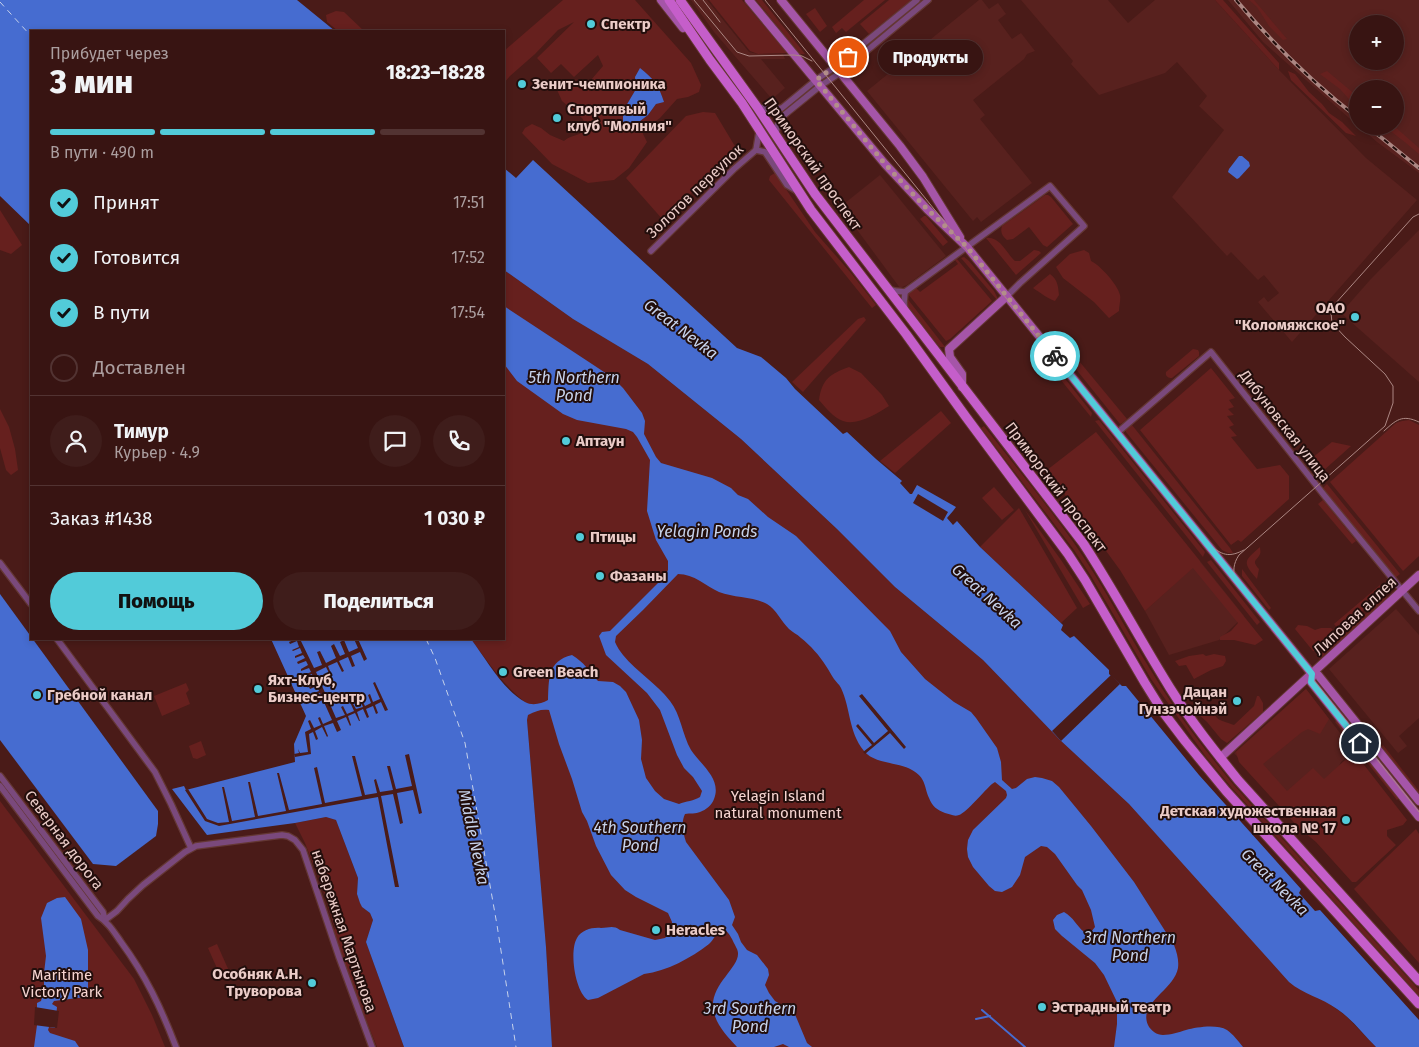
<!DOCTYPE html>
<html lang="ru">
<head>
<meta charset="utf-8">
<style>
	body { margin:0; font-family:"Fira Sans",sans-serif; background:#3f1d1b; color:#f1f3f6; height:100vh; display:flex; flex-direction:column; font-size:19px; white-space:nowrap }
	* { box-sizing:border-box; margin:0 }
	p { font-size:16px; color:#ab9e9f }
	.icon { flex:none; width:28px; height:28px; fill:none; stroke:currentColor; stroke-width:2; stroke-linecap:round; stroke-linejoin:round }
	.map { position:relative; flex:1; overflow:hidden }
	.side { position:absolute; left:30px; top:30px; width:475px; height:610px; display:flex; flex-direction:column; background:#381412; border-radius:0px; box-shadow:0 2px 8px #0003,0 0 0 1px #523332 }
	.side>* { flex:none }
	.tools { position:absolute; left:1349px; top:15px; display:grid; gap:10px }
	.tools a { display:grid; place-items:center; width:55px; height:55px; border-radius:50%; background:#381412; box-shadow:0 2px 8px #0003,0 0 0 1px #523332; font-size:25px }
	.pin { position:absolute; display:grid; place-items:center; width:42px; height:42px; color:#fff; margin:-21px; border:2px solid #fff; border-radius:50%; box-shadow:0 1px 5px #0007 }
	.courier { position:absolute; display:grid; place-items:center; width:50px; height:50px; margin:-25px; border:4px solid #52cbd9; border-radius:50%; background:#fff; color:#222; box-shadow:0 1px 6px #0007 }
	.bubble { position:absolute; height:35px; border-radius:18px; background:#381412; box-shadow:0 2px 8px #0003,0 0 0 1px #523332; font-size:16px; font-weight:800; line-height:35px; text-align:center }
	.summary em { font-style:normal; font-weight:800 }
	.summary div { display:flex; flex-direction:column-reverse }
	.summary { display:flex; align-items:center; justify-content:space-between; height:85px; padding:0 20px }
	h1 { font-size:32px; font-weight:800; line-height:38px }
	.bar { display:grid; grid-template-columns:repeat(4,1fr); gap:8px 5px; align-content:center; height:60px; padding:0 20px }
	.bar i { height:6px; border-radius:4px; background:#523332 }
	.bar .on { background:#52cbd9 }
	.bar p { grid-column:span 4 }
	.line { display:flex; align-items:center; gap:12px; padding:0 20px; border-top:1px solid #523332 }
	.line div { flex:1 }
	.round { display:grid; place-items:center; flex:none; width:52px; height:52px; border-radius:26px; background:#3f1d1b }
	ol { padding:0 20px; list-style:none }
	li { display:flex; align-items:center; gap:15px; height:55px }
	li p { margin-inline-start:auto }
	li .icon { padding:5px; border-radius:50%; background:#52cbd9; color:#111; stroke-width:4 }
	li:last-child { color:#ab9e9f }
	li i { width:28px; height:28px; border:2px solid #523332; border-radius:50% }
	.primary-button { display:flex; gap:10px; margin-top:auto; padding:10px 20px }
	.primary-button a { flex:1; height:58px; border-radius:30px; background:#52cbd9; color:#111; font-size:20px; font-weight:800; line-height:58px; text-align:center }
	.primary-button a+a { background:#3f1d1b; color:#f1f3f6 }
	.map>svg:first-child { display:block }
</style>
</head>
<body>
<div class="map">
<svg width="1419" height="1047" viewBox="0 0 1419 1047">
	<rect width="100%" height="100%" fill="#4a1b18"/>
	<g fill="#58211e" fill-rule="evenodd">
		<path d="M691 0H707L749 52 758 54H783L785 59H761L785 88 772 99 714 32Z"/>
		<path d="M979 0H982L989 9 998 3 1006 14 998 20 1012 39 1021 33 1035 51 1027 54 1024 59 973 100 985 115 980 119 1032 183 981 222 977 217 973 221 867 91Z"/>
		<path d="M1021 0H1108L1128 23 1155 0H1215L1279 70 1366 158 1417 200 1292 342 1258 302 1264 297 1268 302 1279 293 1264 275 1258 280 1231 252 1227 256 1172 197 1224 130 1199 106 1207 96 1177 62 1165 73 1099 95 1071 64 1073 61Z"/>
		<path d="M1228 0H1419V173L1377 142 1359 126H1395V89H1358L1357 125 1263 42ZM1358 24H1395V61H1358Z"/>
		<path d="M880 175 946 256 907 285 900 288 844 212 845 203Z"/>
		<path d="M1419 230V382L1341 313 1370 280Z"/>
		<path d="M1200 561 1244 616 1219 640 1169 655 1145 611Z"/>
		<path d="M1396 609 1419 635V718L1399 736 1407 746 1398 753 1329 669Z"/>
		<path d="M1306 689 1354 751 1341 762 1338 768 1293 808 1283 806 1234 753Z"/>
	</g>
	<g fill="#66201e" fill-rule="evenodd">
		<path d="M563 0H635L691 63 701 85 699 92 688 97 677 99 660 118 653 123H646L642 125 643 134 647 142 629 168 614 180 588 183 552 164 522 133 525 128 532 124 541 128 550 135 564 141C572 134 579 137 588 128L582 118 562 101 554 83 566 80 585 87 603 66 598 55 574 77 561 64 551 73 537 58 574 22 558 30 535 54 510 76 504 83V51ZM636 89 656 104 648 115 631 128 623 127V111Z"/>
		<path d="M709 0H742L787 53 758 54 750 51Z"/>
		<path d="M756 0H762L805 54H800Z"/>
		<path d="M864 0H885L846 32 842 28 836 33 832 27Z"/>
		<path d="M889 0H911L869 34 860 24Z"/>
		<path d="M1215 0H1223L1279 63V70Z"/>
		<path d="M1249 0H1254L1287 39 1283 40 1269 26 1257 7Z"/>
		<path d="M815 8 827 26 820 32 806 14Z"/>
		<path d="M336 11 344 12 364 31H338L327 22 326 15Z"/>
		<path d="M1288 71 1295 74 1309 92 1322 104 1329 113 1342 122 1356 136 1346 133 1291 80Z"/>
		<path d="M1327 71 1357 96V108L1340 89 1320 74Z"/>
		<path d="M703 112 715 113 736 148 664 221 626 178 686 116Z"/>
		<path d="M1382 126H1394L1419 148V154C1407 144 1396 134 1382 126Z"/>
		<path d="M775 173 815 232 851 273 876 305 872 308 769 180 770 176Z"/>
		<path d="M1045 195H1048L1051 197 1073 224 1047 247 1043 245 1029 227 1013 239 1007 240C1002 236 1000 232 1002 226Z"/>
		<path d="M0 210 22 245 11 254 0 250Z"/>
		<path d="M924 216H926L948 242 943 246 920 219Z"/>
		<path d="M986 238C1000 236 1006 253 1015 261H1020L1034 250 1039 251 1041 253 1016 275Z"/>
		<path d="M1084 250 1089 253 1091 261C1100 265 1118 285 1120 295 1121 299 1119 306 1119 311L1109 318 1094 302 1063 278 1056 267 1070 254Z"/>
		<path d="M964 257 969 261 994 291 997 297V300L961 258Z"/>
		<path d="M957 259 992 301 950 339 946 341 908 294 916 288 920 292 958 264 955 260Z"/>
		<path d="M504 270 573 319 648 364 741 439 837 529 895 587 983 660 1060 740 1129 804 1180 860 1327 1002 1346 1016 1376 1047H552L546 947 527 720 528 715 526 703C503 685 488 662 471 639H504Z"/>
		<path d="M1050 274C1058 280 1058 286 1059 295L1055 301C1050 300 1039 292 1033 288Z"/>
		<path d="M906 297 945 347H940L938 345 907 305Z"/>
		<path d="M864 317 866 320 803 392 792 382 858 319Z"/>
		<path d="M1193 349 1198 350 1199 352V356L1172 378C1168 378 1165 376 1166 372Z"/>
		<path d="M1051 361 1092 413 1091 417 1047 363Z"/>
		<path d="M1079 361 1127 419 1122 423 1120 424 1075 368V364Z"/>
		<path d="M849 367 861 373 882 395 889 406C877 414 857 426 843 421 834 418 825 407 819 400 822 379 830 374 849 367Z"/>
		<path d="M1211 368 1235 398 1229 400 1234 407 1228 409 1234 415 1227 416 1234 425 1229 427 1237 436 1231 437 1257 469 1280 465 1289 476V499L1241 542 1238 540 1231 545 1140 430Z"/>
		<path d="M0 409 9 427 15 449 18 470 11 475 6 470 0 448Z"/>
		<path d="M941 411 951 423 895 473 880 461Z"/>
		<path d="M1099 420 1205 552 1203 557 1095 421Z"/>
		<path d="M1409 420 1419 425V556L1403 571 1330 482 1396 423 1402 421Z"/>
		<path d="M1132 425 1230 548 1233 553H1228L1222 550 1126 432V430Z"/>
		<path d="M984 426C1022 475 1063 523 1095 575 1116 609 1134 644 1155 677 1178 715 1205 750 1233 784L1419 990V996L1231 787 1206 757 1151 679 1091 576 1074 550 981 428Z"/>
		<path d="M1096 432 1200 561V562L1263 640 1255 645 1234 640H1220V637L1231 631 1238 623 1193 568 1145 611 1120 570 1047 470Z"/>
		<path d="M1332 442 1351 446 1323 471 1312 458Z"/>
		<path d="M1327 484 1400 574 1395 578 1323 488Z"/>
		<path d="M994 487 1014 510 1002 520 982 498Z"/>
		<path d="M1323 500 1356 541 1352 544 1318 504Z"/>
		<path d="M1019 508 1077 608 1061 623 980 547Z"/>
		<path d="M1025 510 1061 560 1090 604 1083 608Z"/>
		<path d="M1260 547C1260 550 1261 552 1260 554 1257 561 1251 560 1259 569L1257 579C1242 562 1244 561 1260 547Z"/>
		<path d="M1211 560 1260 622 1257 625 1207 562Z"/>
		<path d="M1242 569 1271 608 1269 610 1242 576Z"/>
		<path d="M1380 585 1385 591 1340 631 1334 624Z"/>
		<path d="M1386 596 1387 598 1320 659 1318 657Z"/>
		<path d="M1298 625 1307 626 1315 630 1321 628H1331L1337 634 1318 651H1313L1295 629Z"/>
		<path d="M1203 654 1206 656 1214 654 1225 656 1226 661 1223 666 1211 670 1194 679 1186 665 1179 666 1175 661 1189 656Z"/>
		<path d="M186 683 189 690 186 693 190 704 162 716 154 696Z"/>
		<path d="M1306 689 1329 719 1320 734 1308 729 1302 732 1263 764 1287 791 1313 768 1324 779 1354 752 1407 820 1403 825 1387 830V836L1396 845 1356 882H1352L1316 842 1299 828 1239 762 1236 752Z"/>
		<path d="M1257 696H1259L1263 703V712L1227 743 1221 739 1207 722 1199 715C1200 709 1207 706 1213 706 1214 722 1222 720 1234 725L1254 706Z"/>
		<path d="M1338 719 1400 797 1397 800 1335 722Z"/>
		<path d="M201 741 206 755 197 759 193 758 189 746Z"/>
		<path d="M1383 745 1419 791V798L1380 748Z"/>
		<path d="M0 801 134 979 152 1015 165 1047H0Z"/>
		<path d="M326 817 336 820 358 878 357 894 362 907 370 913 373 920 366 942 404 1047H377L358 1000 333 930 335 929 315 864H313L305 843 295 823Z"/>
		<path d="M1416 829 1419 834V963L1354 889Z"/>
		<path d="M217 944 229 971 220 975 208 948Z"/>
	</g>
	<g fill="#466cd0">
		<path d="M0 0H297L335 31H31V226L0 196Z"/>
		<path d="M640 68C654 79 659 86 664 102L656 104 648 115 631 128 623 127V111L636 89 635 77Z"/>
		<path d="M1239 156H1242L1249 162 1250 166 1239 178 1237 179 1228 172 1229 169Z"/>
		<path d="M533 160 737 348 761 357 786 378 795 389 843 434 847 432 876 459 902 481 900 483 910 494H912L917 485 956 507 953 511 947 518 953 525 957 521 980 547 1063 625 1061 630 1070 638 1074 636 1109 670V674L1122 686H1126L1199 775 1301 889 1299 893 1315 911 1320 910 1419 1020V1047H1376C1363 1034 1352 1019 1337 1009 1322 998 1303 994 1289 982L1129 804 1060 740 983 660 895 587 837 529 741 439 648 364 573 319 504 270V168L516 178Z"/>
		<path d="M504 306 595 366 613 378 623 388 642 413 645 421 644 434 656 457 661 463 712 478 731 488 738 495 748 499 768 517 796 536 890 631 901 652 925 679 954 702 971 712 976 718 997 748 1001 762 1002 780 1012 789 1016 788 1027 779 1035 777 1042 778 1052 781 1059 787 1091 826 1134 882 1174 945C1177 953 1179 960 1178 968 1174 990 1138 1003 1148 1025 1151 1031 1157 1035 1163 1035 1171 1035 1179 1032 1186 1030 1197 1027 1217 1024 1227 1030 1233 1034 1239 1042 1243 1047H1114L1117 1024V1002L1104 975 1095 963 1062 936 1055 929 1053 920 1057 915 1064 912C1074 918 1076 925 1084 932H1091L1095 927 1091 910 1082 890 1077 885 1055 854 1047 847 1041 846 1025 857 1020 875 1012 887 1002 892 995 891 989 886 973 867 968 857 967 849 968 840 973 830 1006 798 1007 795 1006 791 995 782 992 784C985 790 966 813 959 815 954 817 950 814 945 813 937 810 932 806 929 798 924 786 926 778 912 770 899 762 874 764 864 751 848 731 851 709 841 688 839 684 836 682 834 679 831 675 829 670 826 666 820 656 810 645 801 638 797 634 792 632 789 629 781 621 776 609 767 604 752 596 734 598 719 592 706 586 694 574 678 574L643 610 616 636 615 642C617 647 620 651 623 655 637 672 657 684 670 701 681 715 682 734 691 750 701 765 722 779 714 799 712 805 706 810 700 812 696 814 690 813 685 814 681 822 683 833 686 842L729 900 735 917 732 925 738 934 741 942 747 950 757 955 768 969 769 975 765 985 769 993 775 1001 794 1012 807 1043 812 1047H789L783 1044 774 1047H737C727 1036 715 1024 713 1008 711 984 739 968 738 953 738 949 734 944 732 939 729 934 728 931 722 929 715 933 715 939 709 944 691 958 667 971 644 974L598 998 588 1000C575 992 569 951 577 938 581 930 593 927 601 928 609 928 613 925 620 930L655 940 665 938 671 932 672 922 668 913 636 897 625 890 611 875 596 846 587 821 582 812 572 779 559 744 549 710C541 709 536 711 528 715L527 720 546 947 552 1047H404L366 942 373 920 370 913 362 907 360 903 357 894 358 878 336 820 326 817 295 823 207 835 172 789 184 786 186 790 295 762 294 744 306 716 271 639H471C486 659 503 690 525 702 532 706 541 704 548 700 549 680 547 661 572 655 585 663 588 670 598 681L613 682 620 686 626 692 639 720 642 740 641 759 646 778 655 791 664 799 679 804C686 801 694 801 700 797L702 791 693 777 684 768 677 755 660 710 647 693 606 655 599 636 602 632 610 631 665 576 668 570V561L656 540 647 511 650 460 637 437 633 432 626 429 577 420 563 414 517 381 504 364Z"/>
		<path d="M0 594 158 811V824L156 836 116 866 93 864 0 740Z"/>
		<path d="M65 897 81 919 88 950V992L85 997 54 1001 52 1004 57 1007 55 1028 49 1027 48 1030 50 1033 75 1041 79 1047H34L37 1025V1003L41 1001 44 989V973L46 956 41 918 47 903 57 898Z"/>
	</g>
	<g fill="#4a1b18">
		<path d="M918 494 948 512 943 521 913 503Z"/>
		<path d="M296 639H300L314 668 322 665 317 652 320 651 326 663 336 658 331 646 334 644 340 656 345 654 340 642 344 640 349 652 358 648 354 639H358L367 659 364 661 360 652 351 656 355 666 352 667 348 657 339 661 344 671 342 672 337 662 328 666 332 676 331 677 326 667 316 672 336 718 345 715 341 707 343 706 347 714 354 711 350 702H352L356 709 363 707 359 698H361L365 706 371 703 368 695 370 694 373 702 380 699 373 683 375 682 388 710 385 711 381 702 375 705 378 713 376 714 373 706 366 709 369 717 367 718 363 709 357 712 360 721H359L355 713 348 716 351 725 350 726 346 717 337 721 341 730 337 732 333 723 324 726 328 736 327 737 322 727 315 731 318 739 316 740 313 732 309 734 311 754 295 757 294 754 299 753 298 749 300 753 308 752 305 732 311 729 308 721 310 720 314 728 321 725 318 718 320 717 323 724 332 720 323 700 316 703 315 701 322 698 320 693 313 696 312 694 319 691 317 686 310 689 309 687 316 684 314 681 308 683 307 682 313 679 312 674 305 677 304 675 311 672 309 668 301 671V669L308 665 306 661 298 664 297 662 305 658 303 655 295 658V656L302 653 300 648 293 651 292 650 299 647 297 641 290 644 289 642Z"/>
		<path d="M1111 675 1120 684 1061 741 1052 731Z"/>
		<path d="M862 694 906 747 904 749 890 733 865 754 863 752 872 745 856 726 858 724 874 743 888 731 859 696Z"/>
		<path d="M409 754 422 813 419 814 413 790 397 793 403 823 400 824 393 794 381 796 399 887H395L378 797 219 826 205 821 185 790 188 789 207 819 218 823 229 822 222 787H224L232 821 255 817 248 782H250L258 816 286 811 277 773H279L289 810 322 804 314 768 317 767 325 803 362 796 352 756H355L365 795 377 793 374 780 376 779 380 792 393 790 387 766H390L396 789 412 786 405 755Z"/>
		<path d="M35 1007 59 1011 57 1028 34 1025Z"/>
	</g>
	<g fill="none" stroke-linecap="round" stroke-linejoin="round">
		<g stroke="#466cd0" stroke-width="2">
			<path d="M982 1010 1025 1047"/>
			<path d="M976 1019 990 1016"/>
		</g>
		<g stroke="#c6d2eb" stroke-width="1" stroke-dasharray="6 5" stroke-linecap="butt">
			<path d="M0 2 31 36"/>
			<path d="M426 639 435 658 465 743 497 925 516 1047"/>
		</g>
		<defs>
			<g id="street">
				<path d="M757 107 773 110 782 108 816 80 835 67 917 0"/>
				<path d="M759 132 756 150 765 152 787 185 797 191"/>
				<path d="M776 134 777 126 783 116 820 86 840 73 928 0"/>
				<path d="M651 251 734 169 756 150"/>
				<path d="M888 289 895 291 905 292 1050 186 1084 226 1020 283 1007 296"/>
				<path d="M905 310 904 303 905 292"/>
				<path d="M1117 433 1211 352 1324 495 1419 611"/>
				<path d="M0 563 31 604"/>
				<path d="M57 639 155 772 171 804 191 848"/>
				<path d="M0 776 103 912 105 920"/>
				<path d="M0 786 98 916C108 922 114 932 121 942 146 976 161 1008 176 1047"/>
				<path d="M105 920 117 911 128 899 143 885 185 852 196 846 282 835 288 836 295 840 303 850 339 957 372 1047"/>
			</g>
			<g id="secondary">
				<path d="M661 0 683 28"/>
				<path d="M749 0 885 164 927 209 967 247 1312 674 1318 675 1419 801"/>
				<path d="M781 0 900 146 923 177 960 237"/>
				<path d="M962 387V374L950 357 949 349 1007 296"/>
				<path d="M1312 674 1311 682 1419 817"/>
				<path d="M1220 758 1419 575"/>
			</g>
			<g id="primary">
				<path d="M669 0 710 60 742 103 811 210 906 334 966 417 1068 554 1085 580 1145 683 1163 712 1185 741 1226 791 1419 1004"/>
				<path d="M680 0 757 107 815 194 1083 543C1114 590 1140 640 1170 688 1190 720 1214 750 1238 780L1419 981"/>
			</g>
		</defs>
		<use href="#street" stroke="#643734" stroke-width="8"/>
		<use href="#secondary" stroke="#643734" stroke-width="10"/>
		<use href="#primary" stroke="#643734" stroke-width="11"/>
		<use href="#street" stroke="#7a497c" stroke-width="5.5"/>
		<use href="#secondary" stroke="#a555a8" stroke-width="8"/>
		<use href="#primary" stroke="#c55eca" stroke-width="9"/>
		<g stroke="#ac8783" stroke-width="1">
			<path d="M694 0 737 52 749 56 794 55 802 56 812 61"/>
			<path d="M703 0 720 22"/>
			<path d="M765 0 1209 549 1419 812"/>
			<path d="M1384 431C1396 420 1402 414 1419 422"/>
			<path d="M1212 547C1224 556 1230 557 1244 550"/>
			<path d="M1235 582C1233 571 1233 564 1239 555L1385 426 1393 403V386L1385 374 1345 337 1332 323 1331 313 1334 305 1413 217 1419 214"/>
		</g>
		<defs>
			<g id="rail">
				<path d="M1236 0C1273 44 1313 83 1358 118"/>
				<path d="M1367 126 1419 168"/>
			</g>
		</defs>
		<use href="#rail" stroke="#ac8783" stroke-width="4"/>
		<use href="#rail" stroke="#220e0c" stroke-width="2" stroke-dasharray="5.5" stroke-linecap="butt"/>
	</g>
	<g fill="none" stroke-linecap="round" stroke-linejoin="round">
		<path stroke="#b38e8a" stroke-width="5" stroke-dasharray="0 9" d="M848 57 816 80 885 164 927 209 967 247 1055 356"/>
		<path stroke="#52cbd9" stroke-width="6" d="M1055 356 1312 674 1311 682 1360 743"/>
	</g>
	<g fill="#52cbd9" stroke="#220e0c" stroke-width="2">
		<circle cx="591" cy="24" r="5"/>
		<circle cx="522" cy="84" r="5"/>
		<circle cx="557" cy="118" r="5"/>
		<circle cx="1355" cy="317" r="5"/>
		<circle cx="566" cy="441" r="5"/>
		<circle cx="580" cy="537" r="5"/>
		<circle cx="600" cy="576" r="5"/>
		<circle cx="503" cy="672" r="5"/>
		<circle cx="258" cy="689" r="5"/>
		<circle cx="37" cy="695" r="5"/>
		<circle cx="1237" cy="701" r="5"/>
		<circle cx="1346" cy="820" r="5"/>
		<circle cx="656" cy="930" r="5"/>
		<circle cx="312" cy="983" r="5"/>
		<circle cx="1042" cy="1007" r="5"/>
	</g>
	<g text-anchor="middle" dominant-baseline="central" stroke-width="4" stroke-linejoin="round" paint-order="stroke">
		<g font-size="15" font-weight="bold" fill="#ebccc8" stroke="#220e0c" text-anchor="start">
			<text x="601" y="24">Спектр</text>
			<text x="532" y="84">Зенит-чемпионика</text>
			<text x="567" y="109">Спортивый<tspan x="567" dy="17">клуб "Молния"</tspan></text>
			<text x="1345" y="308" text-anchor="end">ОАО<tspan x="1345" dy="17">"Коломяжское"</tspan></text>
			<text x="576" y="441">Аптаун</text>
			<text x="590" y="537">Птицы</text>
			<text x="610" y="576">Фазаны</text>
			<text x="513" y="672">Green Beach</text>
			<text x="268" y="680">Яхт-Клуб,<tspan x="268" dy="17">Бизнес-центр</tspan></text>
			<text x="1227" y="692" text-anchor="end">Дацан<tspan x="1227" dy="17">Гунзэчойнэй</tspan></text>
			<text x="47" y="695">Гребной канал</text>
			<text x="1336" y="811" text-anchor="end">Детская художественная<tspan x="1336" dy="17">школа № 17</tspan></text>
			<text x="666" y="930">Heracles</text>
			<text x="302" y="974" text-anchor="end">Особняк А.Н.<tspan x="302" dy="17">Труворова</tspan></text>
			<text x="1052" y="1007">Эстрадный театр</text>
		</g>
		<g font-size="15" fill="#ebccc8" stroke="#220e0c">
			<text transform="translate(813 164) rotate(55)">Приморский проспект</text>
			<text transform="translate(695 191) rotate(-44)">Золотов переулок</text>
			<text transform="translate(1285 426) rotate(52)">Дибуновская улица</text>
			<text transform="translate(1056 487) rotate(53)">Приморский проспект</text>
			<text transform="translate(1355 616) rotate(-43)">Липовая аллея</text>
			<text transform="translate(64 840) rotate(53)">Северная дорога</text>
			<text transform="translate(344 931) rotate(71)">набережная Мартынова</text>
		</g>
		<g font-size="15" fill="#f6d4d0" stroke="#220e0c">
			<text x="778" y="796">Yelagin Island<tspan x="778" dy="17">natural monument</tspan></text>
			<text x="62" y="975">Maritime<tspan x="62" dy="17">Victory Park</tspan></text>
		</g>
		<g font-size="16" font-style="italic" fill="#c6d2eb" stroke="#220e0c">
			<text transform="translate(681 329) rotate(37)">Great Nevka</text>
			<text x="574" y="377">5th Northern<tspan x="574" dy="18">Pond</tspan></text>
			<text x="707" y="531">Yelagin Ponds</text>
			<text transform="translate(987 596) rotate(42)">Great Nevka</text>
			<text x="640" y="827">4th Southern<tspan x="640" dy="18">Pond</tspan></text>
			<text transform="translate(474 837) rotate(78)">Middle Nevka</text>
			<text transform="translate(1275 882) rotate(45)">Great Nevka</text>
			<text x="1130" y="937">3rd Northern<tspan x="1130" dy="18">Pond</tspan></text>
			<text x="750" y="1008">3rd Southern<tspan x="750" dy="18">Pond</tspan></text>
		</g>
	</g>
</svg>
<div class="tools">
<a>+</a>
<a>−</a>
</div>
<div class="pin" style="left:848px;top:57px;background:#ea580c"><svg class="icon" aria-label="bag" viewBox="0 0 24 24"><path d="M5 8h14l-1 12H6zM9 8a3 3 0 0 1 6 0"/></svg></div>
<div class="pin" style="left:1360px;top:743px;background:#1f2937"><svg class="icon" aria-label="home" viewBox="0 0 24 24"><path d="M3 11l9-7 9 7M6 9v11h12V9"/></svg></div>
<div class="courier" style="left:1055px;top:356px"><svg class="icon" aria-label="bike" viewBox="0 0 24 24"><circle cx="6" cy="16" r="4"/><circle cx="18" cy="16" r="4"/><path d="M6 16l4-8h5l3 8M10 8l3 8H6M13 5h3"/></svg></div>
<div class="bubble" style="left:878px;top:40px;width:105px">Продукты</div>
<section class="side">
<div class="summary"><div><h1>3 мин</h1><p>Прибудет через</p></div><em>18:23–18:28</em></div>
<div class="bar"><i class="on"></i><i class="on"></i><i class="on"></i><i></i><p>В пути · 490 m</p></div>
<ol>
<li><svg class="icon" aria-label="check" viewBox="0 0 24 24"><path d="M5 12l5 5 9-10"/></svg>Принят<p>17:51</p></li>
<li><svg class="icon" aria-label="check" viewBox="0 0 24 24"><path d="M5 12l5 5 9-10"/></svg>Готовится<p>17:52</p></li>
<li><svg class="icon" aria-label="check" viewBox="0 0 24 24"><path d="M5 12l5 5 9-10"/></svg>В пути<p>17:54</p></li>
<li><i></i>Доставлен</li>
</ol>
<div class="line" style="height:90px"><a class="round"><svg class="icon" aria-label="person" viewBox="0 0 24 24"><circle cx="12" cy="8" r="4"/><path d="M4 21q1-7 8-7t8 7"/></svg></a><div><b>Тимур</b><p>Курьер · 4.9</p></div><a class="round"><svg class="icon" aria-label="chat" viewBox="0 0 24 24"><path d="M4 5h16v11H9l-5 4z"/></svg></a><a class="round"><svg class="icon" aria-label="phone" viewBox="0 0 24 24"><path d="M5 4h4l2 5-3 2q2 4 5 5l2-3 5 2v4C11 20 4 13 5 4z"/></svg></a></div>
<div class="line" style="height:65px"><div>Заказ #1438</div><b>1 030 ₽</b></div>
<div class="primary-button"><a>Помощь</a><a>Поделиться</a></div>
</section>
</div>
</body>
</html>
